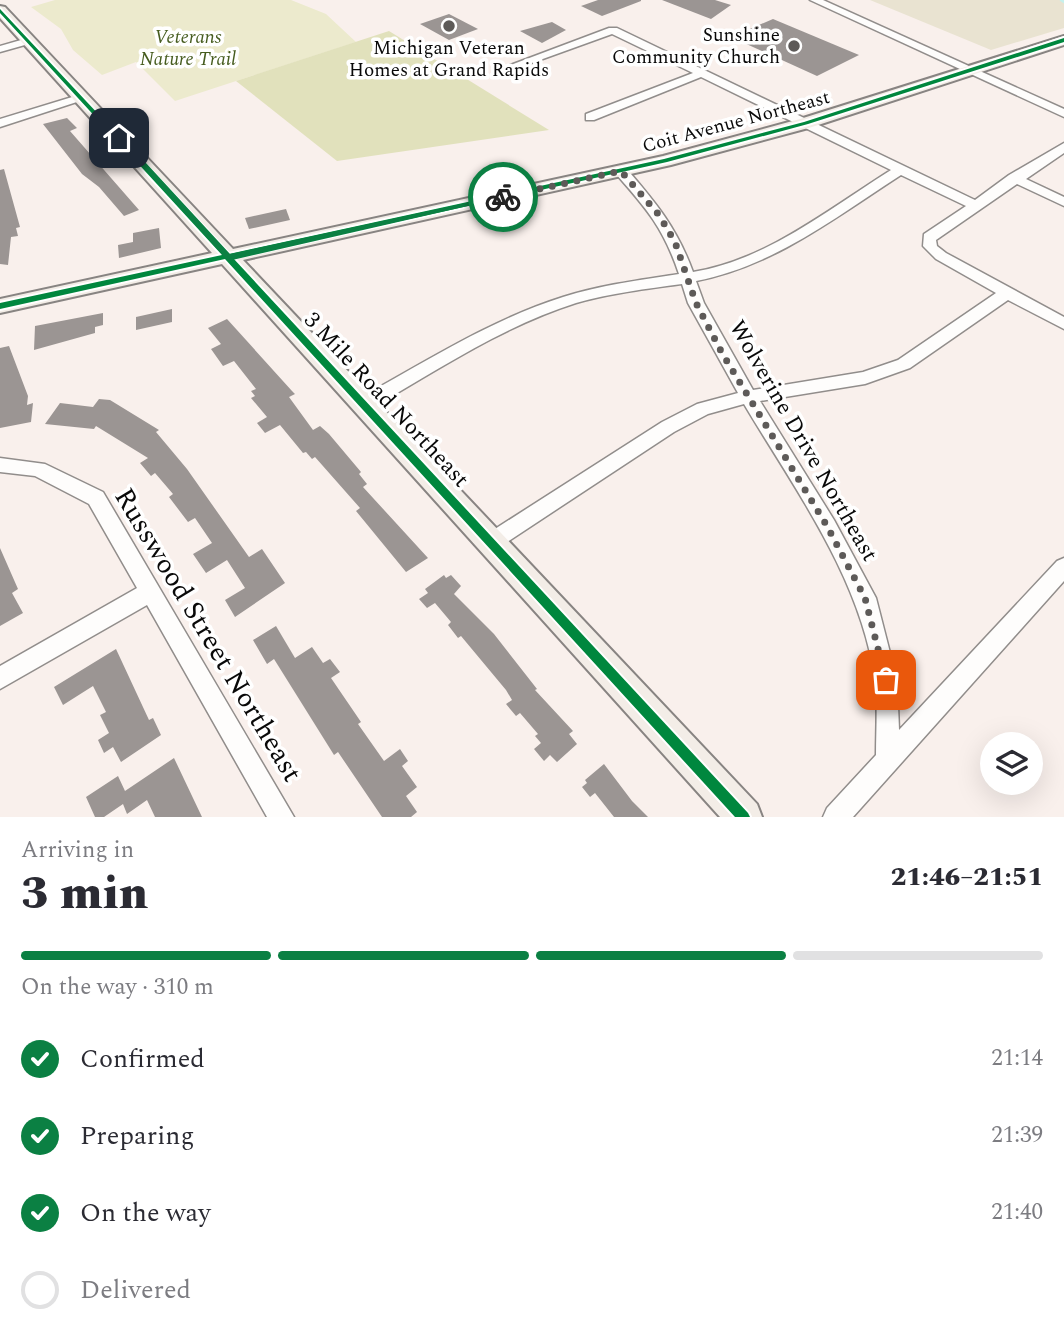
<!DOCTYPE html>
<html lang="en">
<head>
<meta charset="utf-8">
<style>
	body { margin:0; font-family:Spectral,serif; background:#f2f2f3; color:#2b2b33; height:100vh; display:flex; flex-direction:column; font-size:26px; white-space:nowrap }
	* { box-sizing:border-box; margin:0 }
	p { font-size:23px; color:#7c7c81 }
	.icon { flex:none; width:38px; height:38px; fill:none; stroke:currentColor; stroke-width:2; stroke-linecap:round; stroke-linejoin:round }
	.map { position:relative; height:817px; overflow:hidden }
	.details { display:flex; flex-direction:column; background:#fff; flex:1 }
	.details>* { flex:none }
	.controls { position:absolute; left:980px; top:732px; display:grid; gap:14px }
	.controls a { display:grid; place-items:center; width:63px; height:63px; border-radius:50%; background:#fff; box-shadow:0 7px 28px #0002; font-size:35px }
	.pin { position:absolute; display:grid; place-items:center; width:60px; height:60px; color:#fff; margin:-30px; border-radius:14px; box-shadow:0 4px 10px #0006 }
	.courier { position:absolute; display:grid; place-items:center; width:70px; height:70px; margin:-35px; border:5px solid #0b8043; border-radius:50%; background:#fff; color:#222; box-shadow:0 2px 9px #0007 }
	.overview em { font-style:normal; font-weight:800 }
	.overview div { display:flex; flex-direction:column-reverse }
	.overview { display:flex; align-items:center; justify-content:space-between; height:119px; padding:0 21px }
	h1 { font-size:46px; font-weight:800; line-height:52px }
	.bar { display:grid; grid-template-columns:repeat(4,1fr); gap:10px 7px; align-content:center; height:84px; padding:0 21px }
	.bar i { height:9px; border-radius:5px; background:#e1e1e2 }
	.bar .selected { background:#0b8043 }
	.bar p { grid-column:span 4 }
	ol { padding:0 21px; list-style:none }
	li { display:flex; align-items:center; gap:21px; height:77px }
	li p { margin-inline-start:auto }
	li .icon { padding:7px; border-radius:50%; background:#0b8043; color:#fff; stroke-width:4 }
	li:last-child { color:#7c7c81 }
	li i { width:38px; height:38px; border:4px solid #e1e1e2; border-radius:50% }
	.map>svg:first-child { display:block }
</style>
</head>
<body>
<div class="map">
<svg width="1064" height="817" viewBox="0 0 1064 817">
	<rect width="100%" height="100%" fill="#f9f0ec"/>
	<path fill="#eceacd" d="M55 0H291L326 14 356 42 175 101 136 62 102 75 73 50 61 29 31 7Z"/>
	<path fill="#e1e1bc" d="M389 31 549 130 337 161 236 81Z"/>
	<path fill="#e9e3d1" d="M870 0H1064V28L991 50Z"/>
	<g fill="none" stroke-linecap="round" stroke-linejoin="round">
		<path stroke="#c5f1ed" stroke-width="2.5" d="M1061 0 1064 2"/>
	</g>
	<g fill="#9b9593">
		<path d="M598 0H641V1L602 16 581 6Z"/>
		<path d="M662 0H715L731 5 711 19Z"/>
		<path d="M449 14 478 29 449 40 420 24Z"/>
		<path d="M773 19 859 55 817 76 731 37Z"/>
		<path d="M552 22 566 30 542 43 520 31Z"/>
		<path d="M67 118 77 128 70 131 139 210 124 216 99 187 82 174 43 124Z"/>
		<path d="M4 169 20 227 16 228 18 236 11 237 8 265 0 264V170Z"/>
		<path d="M286 209 290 220 249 229 245 218Z"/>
		<path d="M159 228 161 248 119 258 118 245 133 242V233Z"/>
		<path d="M172 309V322L136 330V317Z"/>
		<path d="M103 313V325L95 327V333L34 350 35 326Z"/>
		<path d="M227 319 292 391 295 394 289 397 313 430 320 426 329 434 361 472 359 474 367 484 363 487 428 558 406 572 356 511 360 508 315 457 312 459 306 452 303 453 280 425 265 433 257 423 267 417 251 398 255 396 251 391 256 389 234 361 223 366 211 349 221 344 208 328Z"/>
		<path d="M9 346 28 396 27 405 33 403 31 422 0 428V348Z"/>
		<path d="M99 399 110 400 159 430 156 432 187 469 249 557 262 549 285 583 235 617 225 600 245 588 227 560 206 573 193 554 212 543 195 518 188 522 169 497 173 494 155 473 151 476 140 463 148 458 96 426 94 429 45 424 60 403 93 407Z"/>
		<path d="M0 548 18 589 12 593 23 613 0 626Z"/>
		<path d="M444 575 446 578 451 575 461 586 454 594 494 634 537 689 535 690 573 731 569 734 577 744 557 762 550 755 544 761 534 749 541 743 535 736 538 734 520 713 516 716 506 704 512 700 506 690 461 636 458 638 448 625 451 622 435 603 427 608 419 599 428 593 425 589Z"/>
		<path d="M276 626 295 658 312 647 323 663 330 659 340 672 331 678 361 722 358 724 384 761 400 749 408 761 402 766 417 787 406 796 417 812 411 817H382L338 752 334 755 274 659 267 664 253 640Z"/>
		<path d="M116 649 149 720 153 718 161 735 121 762 113 747 104 753 98 740 109 733 100 715 106 712 93 686 63 705 54 687Z"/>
		<path d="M174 758 202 817H155L147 800 127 814 123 804 104 817H95L86 797 118 776 125 791Z"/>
		<path d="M604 764 632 801 648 817H614L595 793 590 797 582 787 587 783 585 780Z"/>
	</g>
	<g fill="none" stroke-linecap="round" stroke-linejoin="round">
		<defs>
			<g id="street">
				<path d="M810 0H823L1064 109V117Z"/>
				<path d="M609 28H617L975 200 1009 175 1064 143V153L1026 179 1064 197V206L1017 184 936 240 937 246 946 253 1064 317V329L1008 300 910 368 865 384 760 401 834 520 876 598 897 680 899 730 1057 561 1064 558V581L853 817H823L827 808 876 755C876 731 878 704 875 680 861 578 795 490 744 404L708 414 674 432 498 548 491 551 484 548 481 542 484 536 662 422 697 404 738 393 688 303 682 284C646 289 611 293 576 303 503 326 436 371 370 409H358L355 404 358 399C424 363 490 320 563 297 601 285 640 280 679 274 664 229 647 209 616 174V168H626C656 203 677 228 693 272 767 260 829 209 891 170L701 77 594 120H586V114L693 73 612 34 515 69 505 67ZM901 175 966 206 924 234 923 246 936 259 996 293 898 360 863 372 753 390 704 303 696 281C774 266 836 217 901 175Z"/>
				<path d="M28 38 32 39V43L0 52V46Z"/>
				<path d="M82 94 88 97 86 99 0 127V119Z"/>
				<path d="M0 458 45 464 103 492 294 817H267L147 605 0 689V666L137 588 89 504 35 476 0 472Z"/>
			</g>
			<path id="secondary" d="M0 6 5 7 233 249 663 156 800 119 1064 36V45L812 127 671 165 243 260 757 804 762 817H720L222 264 0 313V299L212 253 0 18Z"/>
		</defs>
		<use href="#street" stroke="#918d8b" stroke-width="3"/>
		<use href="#secondary" stroke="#888482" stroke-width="4"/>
		<use href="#street" fill="#fefdfc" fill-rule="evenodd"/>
		<use href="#secondary" fill="#f3ede7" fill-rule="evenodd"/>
		<defs>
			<path id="cycleway" d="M0 9 229 254 664 159 804 122 1064 38V42L808 124 667 162 233 258 748 813 750 817H735L225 259 0 309V303L222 255 0 13Z"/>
		</defs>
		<use href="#cycleway" stroke="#fff" stroke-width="4"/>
		<use href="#cycleway" fill="#00873e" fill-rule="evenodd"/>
	</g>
	<path fill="#0b8043" d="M116 137H122L230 254 503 195 507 197 228 261Z"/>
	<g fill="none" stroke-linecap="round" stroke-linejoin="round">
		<path stroke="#5d5a58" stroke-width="7" stroke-dasharray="0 12.6" d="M503 197 621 171 659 215 675 242 696 303 722 353 827 526 865 598 886 680"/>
	</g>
	<g fill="#5d5a58" stroke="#fff" stroke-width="2.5">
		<circle cx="449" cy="26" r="7"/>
		<circle cx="794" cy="46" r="7"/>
	</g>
	<g text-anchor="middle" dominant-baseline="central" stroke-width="7" stroke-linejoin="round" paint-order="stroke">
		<g font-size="19" fill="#090909" stroke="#fff" text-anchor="end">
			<text x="780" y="35">Sunshine<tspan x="780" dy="22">Community Church</tspan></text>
			<text x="449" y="48" text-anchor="middle">Michigan Veteran<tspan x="449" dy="22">Homes at Grand Rapids</tspan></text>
		</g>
		<g font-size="19" font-style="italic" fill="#465c1f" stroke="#fff">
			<text x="188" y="37">Veterans<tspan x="188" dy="22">Nature Trail</tspan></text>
		</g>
		<g font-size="19" fill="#090909" stroke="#fff">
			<text transform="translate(736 122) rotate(-15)">Coit Avenue Northeast</text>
		</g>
		<g font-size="23" fill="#090909" stroke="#fff">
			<text transform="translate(386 400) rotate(47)">3 Mile Road Northeast</text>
			<text transform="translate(803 441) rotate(60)">Wolverine Drive Northeast</text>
		</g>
		<g font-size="28" fill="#090909" stroke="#fff">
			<text transform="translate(208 635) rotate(59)">Russwood Street Northeast</text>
		</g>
	</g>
</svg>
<div class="controls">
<a><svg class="icon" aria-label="layers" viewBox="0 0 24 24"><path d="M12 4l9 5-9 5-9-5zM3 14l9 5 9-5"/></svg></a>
</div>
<div class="pin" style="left:886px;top:680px;background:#ea580c"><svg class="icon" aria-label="bag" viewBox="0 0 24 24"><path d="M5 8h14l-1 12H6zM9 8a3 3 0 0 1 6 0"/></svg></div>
<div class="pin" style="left:119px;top:138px;background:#1f2937"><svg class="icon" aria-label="home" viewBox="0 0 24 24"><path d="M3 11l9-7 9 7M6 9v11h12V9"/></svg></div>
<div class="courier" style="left:503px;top:197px"><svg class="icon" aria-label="bike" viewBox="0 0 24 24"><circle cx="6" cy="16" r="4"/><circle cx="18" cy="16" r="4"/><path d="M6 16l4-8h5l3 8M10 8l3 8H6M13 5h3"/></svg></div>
</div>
<section class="details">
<div class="overview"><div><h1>3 min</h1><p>Arriving in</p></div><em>21:46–21:51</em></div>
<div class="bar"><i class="selected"></i><i class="selected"></i><i class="selected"></i><i></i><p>On the way · 310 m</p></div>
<ol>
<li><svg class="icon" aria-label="check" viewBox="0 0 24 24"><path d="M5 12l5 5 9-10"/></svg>Confirmed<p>21:14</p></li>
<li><svg class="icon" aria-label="check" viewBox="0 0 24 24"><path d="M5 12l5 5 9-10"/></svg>Preparing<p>21:39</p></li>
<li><svg class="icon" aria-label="check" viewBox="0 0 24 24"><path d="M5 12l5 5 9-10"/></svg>On the way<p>21:40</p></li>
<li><i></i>Delivered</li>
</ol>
</section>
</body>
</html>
